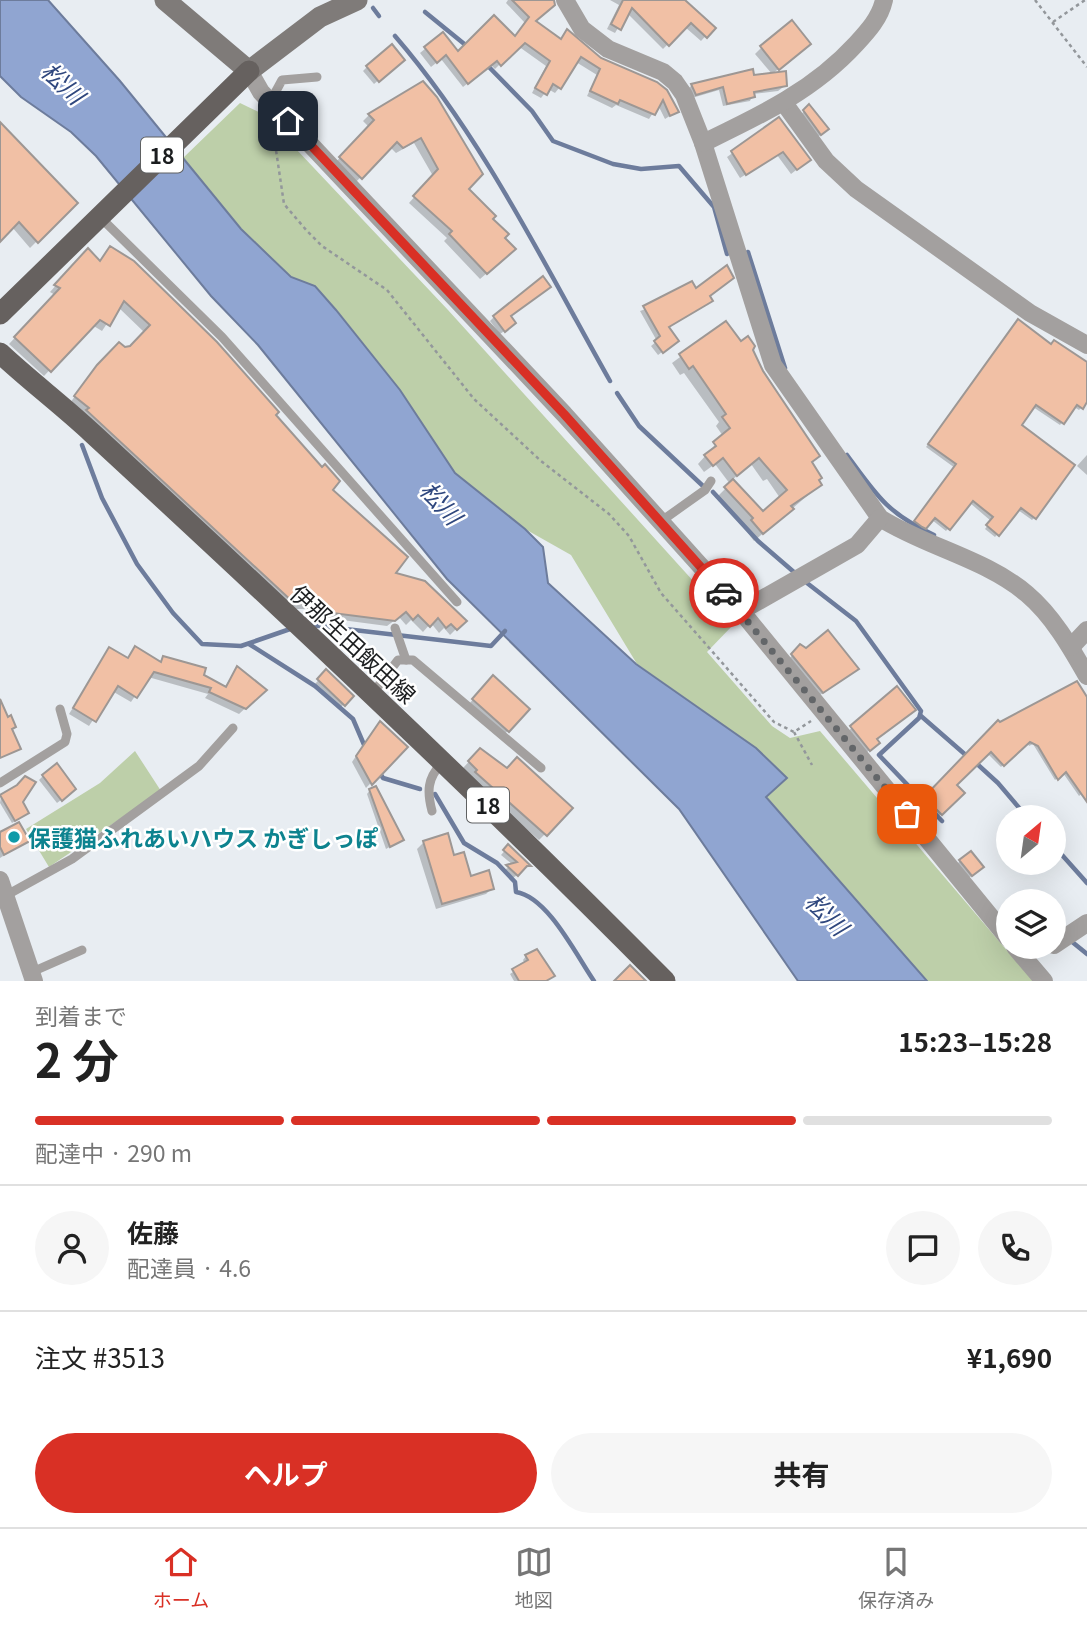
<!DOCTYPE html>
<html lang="ja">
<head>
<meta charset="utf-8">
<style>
	body { margin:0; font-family:Georgia,"Noto Sans JP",serif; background:#f6f6f6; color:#222; height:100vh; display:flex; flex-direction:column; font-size:26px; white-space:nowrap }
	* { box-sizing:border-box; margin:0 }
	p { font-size:23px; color:#767676 }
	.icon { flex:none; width:38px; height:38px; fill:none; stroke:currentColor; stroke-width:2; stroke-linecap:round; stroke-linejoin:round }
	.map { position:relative; height:981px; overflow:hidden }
	.sheet { display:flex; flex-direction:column; background:#fff; flex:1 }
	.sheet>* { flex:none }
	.needle { width:46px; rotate:29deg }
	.buttons { position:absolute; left:996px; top:805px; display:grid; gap:14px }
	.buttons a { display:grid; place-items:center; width:70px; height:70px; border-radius:50%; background:#fff; box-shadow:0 7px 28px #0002; font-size:35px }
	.pin { position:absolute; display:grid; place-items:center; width:60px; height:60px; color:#fff; margin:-30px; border-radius:14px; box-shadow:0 4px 10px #0006 }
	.courier { position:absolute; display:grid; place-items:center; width:70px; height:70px; margin:-35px; border:5px solid #d93025; border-radius:50%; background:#fff; color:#222; box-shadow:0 2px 9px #0007 }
	.summary em { font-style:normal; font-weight:700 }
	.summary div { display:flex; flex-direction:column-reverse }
	.summary { display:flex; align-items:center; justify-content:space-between; height:119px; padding:0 35px }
	h1 { font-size:46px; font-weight:700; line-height:52px }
	.bar { display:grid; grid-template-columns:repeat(4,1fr); gap:10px 7px; align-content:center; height:84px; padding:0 35px }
	.bar i { height:9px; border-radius:5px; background:#e0e0e0 }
	.bar .current { background:#d93025 }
	.bar p { grid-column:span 4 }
	.line { display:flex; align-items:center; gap:18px; padding:0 35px; border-top:2px solid #e0e0e0 }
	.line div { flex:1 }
	.round { display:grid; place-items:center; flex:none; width:74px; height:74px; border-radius:37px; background:#f6f6f6 }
	.primary-button { display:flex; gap:14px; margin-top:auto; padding:14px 35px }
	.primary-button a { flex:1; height:80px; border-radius:42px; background:#d93025; color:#fff; font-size:28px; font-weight:700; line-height:80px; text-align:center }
	.primary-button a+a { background:#f6f6f6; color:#222 }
	.dock { display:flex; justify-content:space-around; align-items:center; height:98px; border-top:2px solid #e0e0e0; background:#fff; font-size:19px; color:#767676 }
	.dock a { display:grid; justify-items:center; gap:4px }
	.dock .current { color:#d93025 }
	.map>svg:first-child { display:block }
</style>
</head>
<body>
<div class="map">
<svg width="1087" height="981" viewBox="0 0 1087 981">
	<rect width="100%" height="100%" fill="#e8edf2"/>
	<g fill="#bdcfa9">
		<path d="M240 103 263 114 448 310 733 625 707 652 772 726 790 738 820 731 1033 981H927L766 796 787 778 756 748 637 664 571 555 525 529 455 473 400 390 336 309 315 286 291 277 241 229 183 158Z"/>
		<path d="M135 751 161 791 49 867 26 829 100 783Z"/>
	</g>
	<path fill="#90a5d1" stroke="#6d7c9c" stroke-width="2" d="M0 0H48L120 81 241 229 291 277 315 286 336 310 400 390 455 473 525 529 543 547 548 583 636 664 756 748 787 778 766 797 927 981H798L679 809 447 579 258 345 211 296 96 156 71 132 21 97 0 76Z"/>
	<g fill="#0003" fill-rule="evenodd">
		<path d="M508 0H548L534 22 560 40 656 83 676 112 665 119 658 105 649 119 616 105 612 108 587 96 597 75 576 62 559 88 555 93 548 89 541 98 532 93 546 66 518 46 495 69 491 65 463 87 441 59 431 67 420 53 443 34 458 54 514 38 525 23 506 3Z"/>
		<path d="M610 0H683L713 28 701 41 685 27 663 49 627 13 615 33 607 29 619 5Z"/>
		<path d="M761 48 803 50 772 74 755 54Z"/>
		<path d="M399 63 374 84 363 71 367 67Z"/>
		<path d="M753 77 786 85 778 91 753 94 750 101 723 106 719 90 692 98 688 89 692 85Z"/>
		<path d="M422 83 466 190 491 219 508 255 480 279 444 241 447 238 409 203 433 176 414 143 396 153 390 147 354 184 334 164 369 127 363 121 369 115Z"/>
		<path d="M809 107 827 129 817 138 800 115Z"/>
		<path d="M778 120 804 164 791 174 777 155 740 178 727 157Z"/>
		<path d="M0 125 75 203 30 248 12 227 0 239Z"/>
		<path d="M110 248 274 415 393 574 464 621 450 635 444 628 439 633 431 623 423 632 411 620 406 625 399 617 387 626 304 615 309 609H288L70 403 91 374 130 347 145 333 118 307 102 331 92 325 44 376 9 344 55 295 50 292 82 256 99 262Z"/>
		<path d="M696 291 711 301 667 328 673 344 658 355 651 346 657 341 640 311Z"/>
		<path d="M509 316 510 327 500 334 490 321 494 317Z"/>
		<path d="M726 323 741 344 751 350 818 456 810 464 820 485 754 541 745 529 747 527 718 496 730 484 715 464 704 472 698 464 723 436 716 426 719 422 684 373 680 375 672 363ZM751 464 763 481 767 479 780 498 763 513 732 480Z"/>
		<path d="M1015 324 1087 364V402L1079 410 1074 407 1060 425 1033 407 1020 426 1034 518 1032 520 1018 510 995 537 985 529 991 521 970 503 946 531 932 520 922 531 913 524 955 468 926 447Z"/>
		<path d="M1087 455V475L1077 466Z"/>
		<path d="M800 647 857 669 816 698 786 662Z"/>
		<path d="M110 649 127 659 135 649 159 663 164 658 224 688 237 668 264 691 239 714 205 698 208 694 148 677 131 702 112 691 89 726 69 714Z"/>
		<path d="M326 672 352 696 340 708 315 684Z"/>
		<path d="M493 678 528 709 502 737 467 706Z"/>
		<path d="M897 688 875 740 877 743 864 755 846 733Z"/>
		<path d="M1087 702V796L1084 792 1079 796 1063 773 1055 780 1033 744 1029 746 1027 742 1001 767 987 753 955 785 962 793 939 816 923 800 998 723Z"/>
		<path d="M375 728 405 747 366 788 352 762Z"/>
		<path d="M480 750 571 808 539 840 470 780 463 768Z"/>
		<path d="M43 776 70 793 57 803 39 780Z"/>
		<path d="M370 790 402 840 386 849 367 794Z"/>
		<path d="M1 796 21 802 24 816 12 823 0 803Z"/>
		<path d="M0 834 27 841 0 858Z"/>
		<path d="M424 842 453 857 469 878 492 888 486 894 436 909 417 849Z"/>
		<path d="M508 847 529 866 513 878 504 870 513 865 501 855Z"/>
		<path d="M960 861 978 870 968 879 956 865Z"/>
		<path d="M526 956 543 958 553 976 546 981H514L510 974 525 964 523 960Z"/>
	</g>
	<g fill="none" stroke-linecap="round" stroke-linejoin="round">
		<g stroke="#6d7c9c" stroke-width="4.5">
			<path d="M373 8 379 16"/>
			<path d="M425 12 468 47"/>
			<path d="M395 36C483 138 544 264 610 381"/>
			<path d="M487 65 532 111 553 141 613 164 641 169 679 166 714 207 727 254"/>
			<path d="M748 252 785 368"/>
			<path d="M617 393 639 426 703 486"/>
			<path d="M82 445 102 498 137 564 173 613 202 644 241 646 293 628"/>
			<path d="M847 455C877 496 887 513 934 535"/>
			<path d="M713 492 758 541 795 573"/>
			<path d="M807 583 856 621 921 711 919 718 879 755 942 821"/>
			<path d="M311 625 491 646 505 631"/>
			<path d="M249 644 315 686 353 719 365 747"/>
			<path d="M921 716 968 757"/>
			<path d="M975 762 998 783 1027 817"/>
			<path d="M378 770 383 778 420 789"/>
			<path d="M435 794 464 843 497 863 515 882 516 892C548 897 576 955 594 981"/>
			<path d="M1054 846 1087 883"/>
			<path d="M1071 941 1087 954"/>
		</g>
	</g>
	<g fill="#f1c0a5" stroke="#9d9794" stroke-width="2">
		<path d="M512 0H554L555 5 536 21 561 39 567 29 601 58 657 82 667 90 679 112 670 116 663 100 655 115 620 100 618 104 590 91 600 69 581 57 561 89 553 84 547 95 535 88 550 61 525 43 501 66 497 61 468 84 446 55 437 63 424 47 443 32 458 51 494 15 515 36 529 17Z"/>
		<path d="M623 0H685L716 28 707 38 691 23 669 46 632 8 621 30 611 24Z"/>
		<path d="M792 20 811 44 779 70 760 46Z"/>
		<path d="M392 44 405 60 379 82 366 66Z"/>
		<path d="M753 69 754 75 786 71 787 86 754 92 755 97 727 104 723 87 696 95 691 84Z"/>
		<path d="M423 81 437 97 483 174 469 189 496 216 493 219 509 234 505 238 516 249 487 274 449 234 452 231 413 196 438 169 421 138 403 148 397 142 362 179 339 157 374 120 368 114Z"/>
		<path d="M809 104 829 129 821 135 803 110Z"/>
		<path d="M779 117 811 160 797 170 783 152 746 175 731 151Z"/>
		<path d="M0 122 78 203 38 243 19 222 0 242Z"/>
		<path d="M110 246 134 261 217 342 279 412 276 415 322 467 325 464 340 481 333 490 408 557 396 573 425 581 467 621 457 630 451 624 446 628 438 618 430 627 418 615 413 620 406 612 395 621 309 610 312 603 295 604 86 410 89 408 74 396 97 365 119 342 125 347 130 346 150 325 124 301 110 326 100 320 51 372 14 337 60 288 54 285 88 248 100 261Z"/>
		<path d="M727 265 734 278 710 296 713 301 669 327 679 341 663 353 654 341 660 336 643 306 692 281 696 288Z"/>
		<path d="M543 276 551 287 511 316 516 323 505 332 493 316Z"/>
		<path d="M1018 319 1051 344 1054 340 1087 362V402L1083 409 1077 405 1064 424 1036 405 1022 425 1075 465 1036 519 1021 508 999 536 986 525 993 517 973 501 950 530 935 518 926 529 922 527 914 521 956 464 928 444Z"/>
		<path d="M726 321 741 341 748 336 755 346 753 350 763 371 820 456 812 462 822 478 819 480 822 485 791 506 794 509 763 534 751 520 753 518 724 487 733 479 763 511 787 490 759 458 737 476 723 458 713 466 704 455 716 446 713 442 730 428 722 417 726 414 693 366 689 369 679 354Z"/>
		<path d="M828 630 859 669 823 693 791 654 800 644 806 648Z"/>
		<path d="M135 646 161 662 163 656 206 668 204 675 226 687 237 666 267 690 246 709 209 692 211 688 154 672 137 698 118 686 96 722 73 708 109 647 128 658Z"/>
		<path d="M326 669 354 696 345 706 317 679Z"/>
		<path d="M493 675 530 709 509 732 472 699Z"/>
		<path d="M1077 681 1087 697V802L1066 772 1058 780 1038 746 1030 742 1004 766 991 752 957 785 965 793 942 815 924 797 998 720 1000 722Z"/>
		<path d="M897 686 916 710 877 739 880 743 870 751 850 726Z"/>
		<path d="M0 699 8 717 11 715 16 727 12 729 21 749 0 758Z"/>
		<path d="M380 721 408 747 372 785 356 756Z"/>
		<path d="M480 748 507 768 517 757 573 808 547 836 475 772 477 770 468 761Z"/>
		<path d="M57 763 76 789 62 801 42 775Z"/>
		<path d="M25 776 36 782 23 802 29 813 15 821 0 795 17 785Z"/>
		<path d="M376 786 404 840 390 847 369 789Z"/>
		<path d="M19 822 30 841 4 855 0 847V832Z"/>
		<path d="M448 833 454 855 464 852 471 876 489 870 494 889 442 904 423 841Z"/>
		<path d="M508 844 531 866H527L518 876 506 865 517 862 503 850Z"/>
		<path d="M971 851 984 867 972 876 959 860Z"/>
		<path d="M537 949 555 976 546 981H519L512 969 528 960 525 955Z"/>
		<path d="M630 965 646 981H614Z"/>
	</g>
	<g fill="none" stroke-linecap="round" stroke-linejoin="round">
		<g stroke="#93979b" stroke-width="2.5" stroke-dasharray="3.5 3.5" stroke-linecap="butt">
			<path d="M1035 0 1087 67"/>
			<path d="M1053 22 1085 0"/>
			<path d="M273 130 284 204 307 231 322 246 387 290 474 399 541 461 609 514 629 536 661 593 774 722 794 732 811 721"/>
			<path d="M794 732 812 765"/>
		</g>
		<g stroke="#a3a09f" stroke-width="9">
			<path d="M270 102 282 80 317 77"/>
			<path d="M101 218 222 337 457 602"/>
			<path d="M660 522 705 490 711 481"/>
			<path d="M395 628 406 660"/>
			<path d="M373 693 398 660H413L541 768"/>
			<path d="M0 783 65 742 67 734 60 709"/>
			<path d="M432 811C427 792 427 778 442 763"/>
			<path d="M5 896 72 859 199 766 233 728"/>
			<path d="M32 972 82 950"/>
		</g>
		<g stroke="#a3a09f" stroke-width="18">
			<path d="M565 0 582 29 608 49 663 72 675 82 684 95 703 143 773 365 880 518C926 547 986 559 1027 594 1053 616 1071 648 1087 676"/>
			<path d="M249 71 261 92 564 414 741 611 1008 938"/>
			<path d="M784 103 826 161 856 189 1030 313 1087 345"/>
			<path d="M703 143C759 116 813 91 856 44 868 31 880 18 884 0"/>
			<path d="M741 611 857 545 880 518"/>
			<path d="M1071 647 1087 630"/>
			<path d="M0 880 34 981"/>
			<path d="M1054 945 1087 923"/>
			<path d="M1015 947 1044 981"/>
		</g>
		<path stroke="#7f7b79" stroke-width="21" d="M165 0 249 71 320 17 357 0"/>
		<g stroke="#66615f" stroke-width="21">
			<path d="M0 314 249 71"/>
			<path d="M0 353C30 381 62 405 92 433 286 612 479 793 665 981"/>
		</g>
	</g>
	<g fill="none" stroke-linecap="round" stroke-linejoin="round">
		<path stroke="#636669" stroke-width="7" stroke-dasharray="0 12.6" d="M724 593 907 814"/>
		<path stroke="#d93025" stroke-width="9" d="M288 121 564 414 724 593"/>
	</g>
	<circle fill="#0f9aa8" stroke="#fff" stroke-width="2.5" cx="14" cy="837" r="7"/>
	<g text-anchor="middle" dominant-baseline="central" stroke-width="5" stroke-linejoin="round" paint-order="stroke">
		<g fill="#fff" stroke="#5f6162" stroke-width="2">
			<rect x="141" y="137.5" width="42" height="35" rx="5"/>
			<rect x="467" y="787.5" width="42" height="35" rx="5"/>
		</g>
		<g font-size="21" font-weight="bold" fill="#1b1d1f">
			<text x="162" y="155">18</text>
			<text x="488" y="805">18</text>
		</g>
		<g font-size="23" fill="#1b1d1f" stroke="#fff">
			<text transform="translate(354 643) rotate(43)">伊那生田飯田線</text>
		</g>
		<g font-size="23" font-weight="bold" fill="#0d838f" stroke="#fff" text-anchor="start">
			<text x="28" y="837">保護猫ふれあいハウス かぎしっぽ</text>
		</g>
		<g font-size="24" font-style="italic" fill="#2f477e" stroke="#fff">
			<text transform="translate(64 82) rotate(43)">松川</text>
			<text transform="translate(442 502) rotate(48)">松川</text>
			<text transform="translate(828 913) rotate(45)">松川</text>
		</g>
	</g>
</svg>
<div class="buttons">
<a><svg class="needle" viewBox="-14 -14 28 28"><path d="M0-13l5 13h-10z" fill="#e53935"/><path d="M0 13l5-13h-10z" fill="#767676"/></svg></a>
<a><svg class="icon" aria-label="layers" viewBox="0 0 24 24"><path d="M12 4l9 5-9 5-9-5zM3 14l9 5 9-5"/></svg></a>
</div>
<div class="pin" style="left:907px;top:814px;background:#ea580c"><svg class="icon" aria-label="bag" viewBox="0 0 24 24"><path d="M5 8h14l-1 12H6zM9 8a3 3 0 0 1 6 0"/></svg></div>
<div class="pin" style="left:288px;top:121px;background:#1f2937"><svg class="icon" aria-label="home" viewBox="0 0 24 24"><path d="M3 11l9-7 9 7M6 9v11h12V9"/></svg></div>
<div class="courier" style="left:724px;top:593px"><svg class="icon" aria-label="car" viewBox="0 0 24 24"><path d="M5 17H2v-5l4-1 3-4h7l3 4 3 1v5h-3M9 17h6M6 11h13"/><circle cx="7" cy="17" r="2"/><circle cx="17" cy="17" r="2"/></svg></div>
</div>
<section class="sheet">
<div class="summary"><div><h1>2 分</h1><p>到着まで</p></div><em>15:23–15:28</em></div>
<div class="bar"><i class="current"></i><i class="current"></i><i class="current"></i><i></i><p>配達中 · 290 m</p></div>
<div class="line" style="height:126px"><a class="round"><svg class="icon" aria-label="person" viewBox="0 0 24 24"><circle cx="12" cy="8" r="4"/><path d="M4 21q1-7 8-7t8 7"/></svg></a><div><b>佐藤</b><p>配達員 · 4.6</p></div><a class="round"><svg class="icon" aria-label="chat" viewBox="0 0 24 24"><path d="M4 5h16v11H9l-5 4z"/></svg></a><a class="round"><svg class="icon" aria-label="phone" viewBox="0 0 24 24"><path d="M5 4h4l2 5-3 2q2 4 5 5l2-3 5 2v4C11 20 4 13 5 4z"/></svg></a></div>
<div class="line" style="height:91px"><div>注文 #3513</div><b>¥1,690</b></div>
<div class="primary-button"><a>ヘルプ</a><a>共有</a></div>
</section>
<nav class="dock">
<a class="current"><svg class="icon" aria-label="home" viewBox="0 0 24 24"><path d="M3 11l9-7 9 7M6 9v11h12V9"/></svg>ホーム</a>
<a><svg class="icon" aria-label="map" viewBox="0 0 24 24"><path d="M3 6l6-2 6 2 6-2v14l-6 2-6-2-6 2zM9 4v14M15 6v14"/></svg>地図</a>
<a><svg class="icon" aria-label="saved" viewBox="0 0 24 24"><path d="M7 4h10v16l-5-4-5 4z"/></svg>保存済み</a>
</nav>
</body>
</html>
